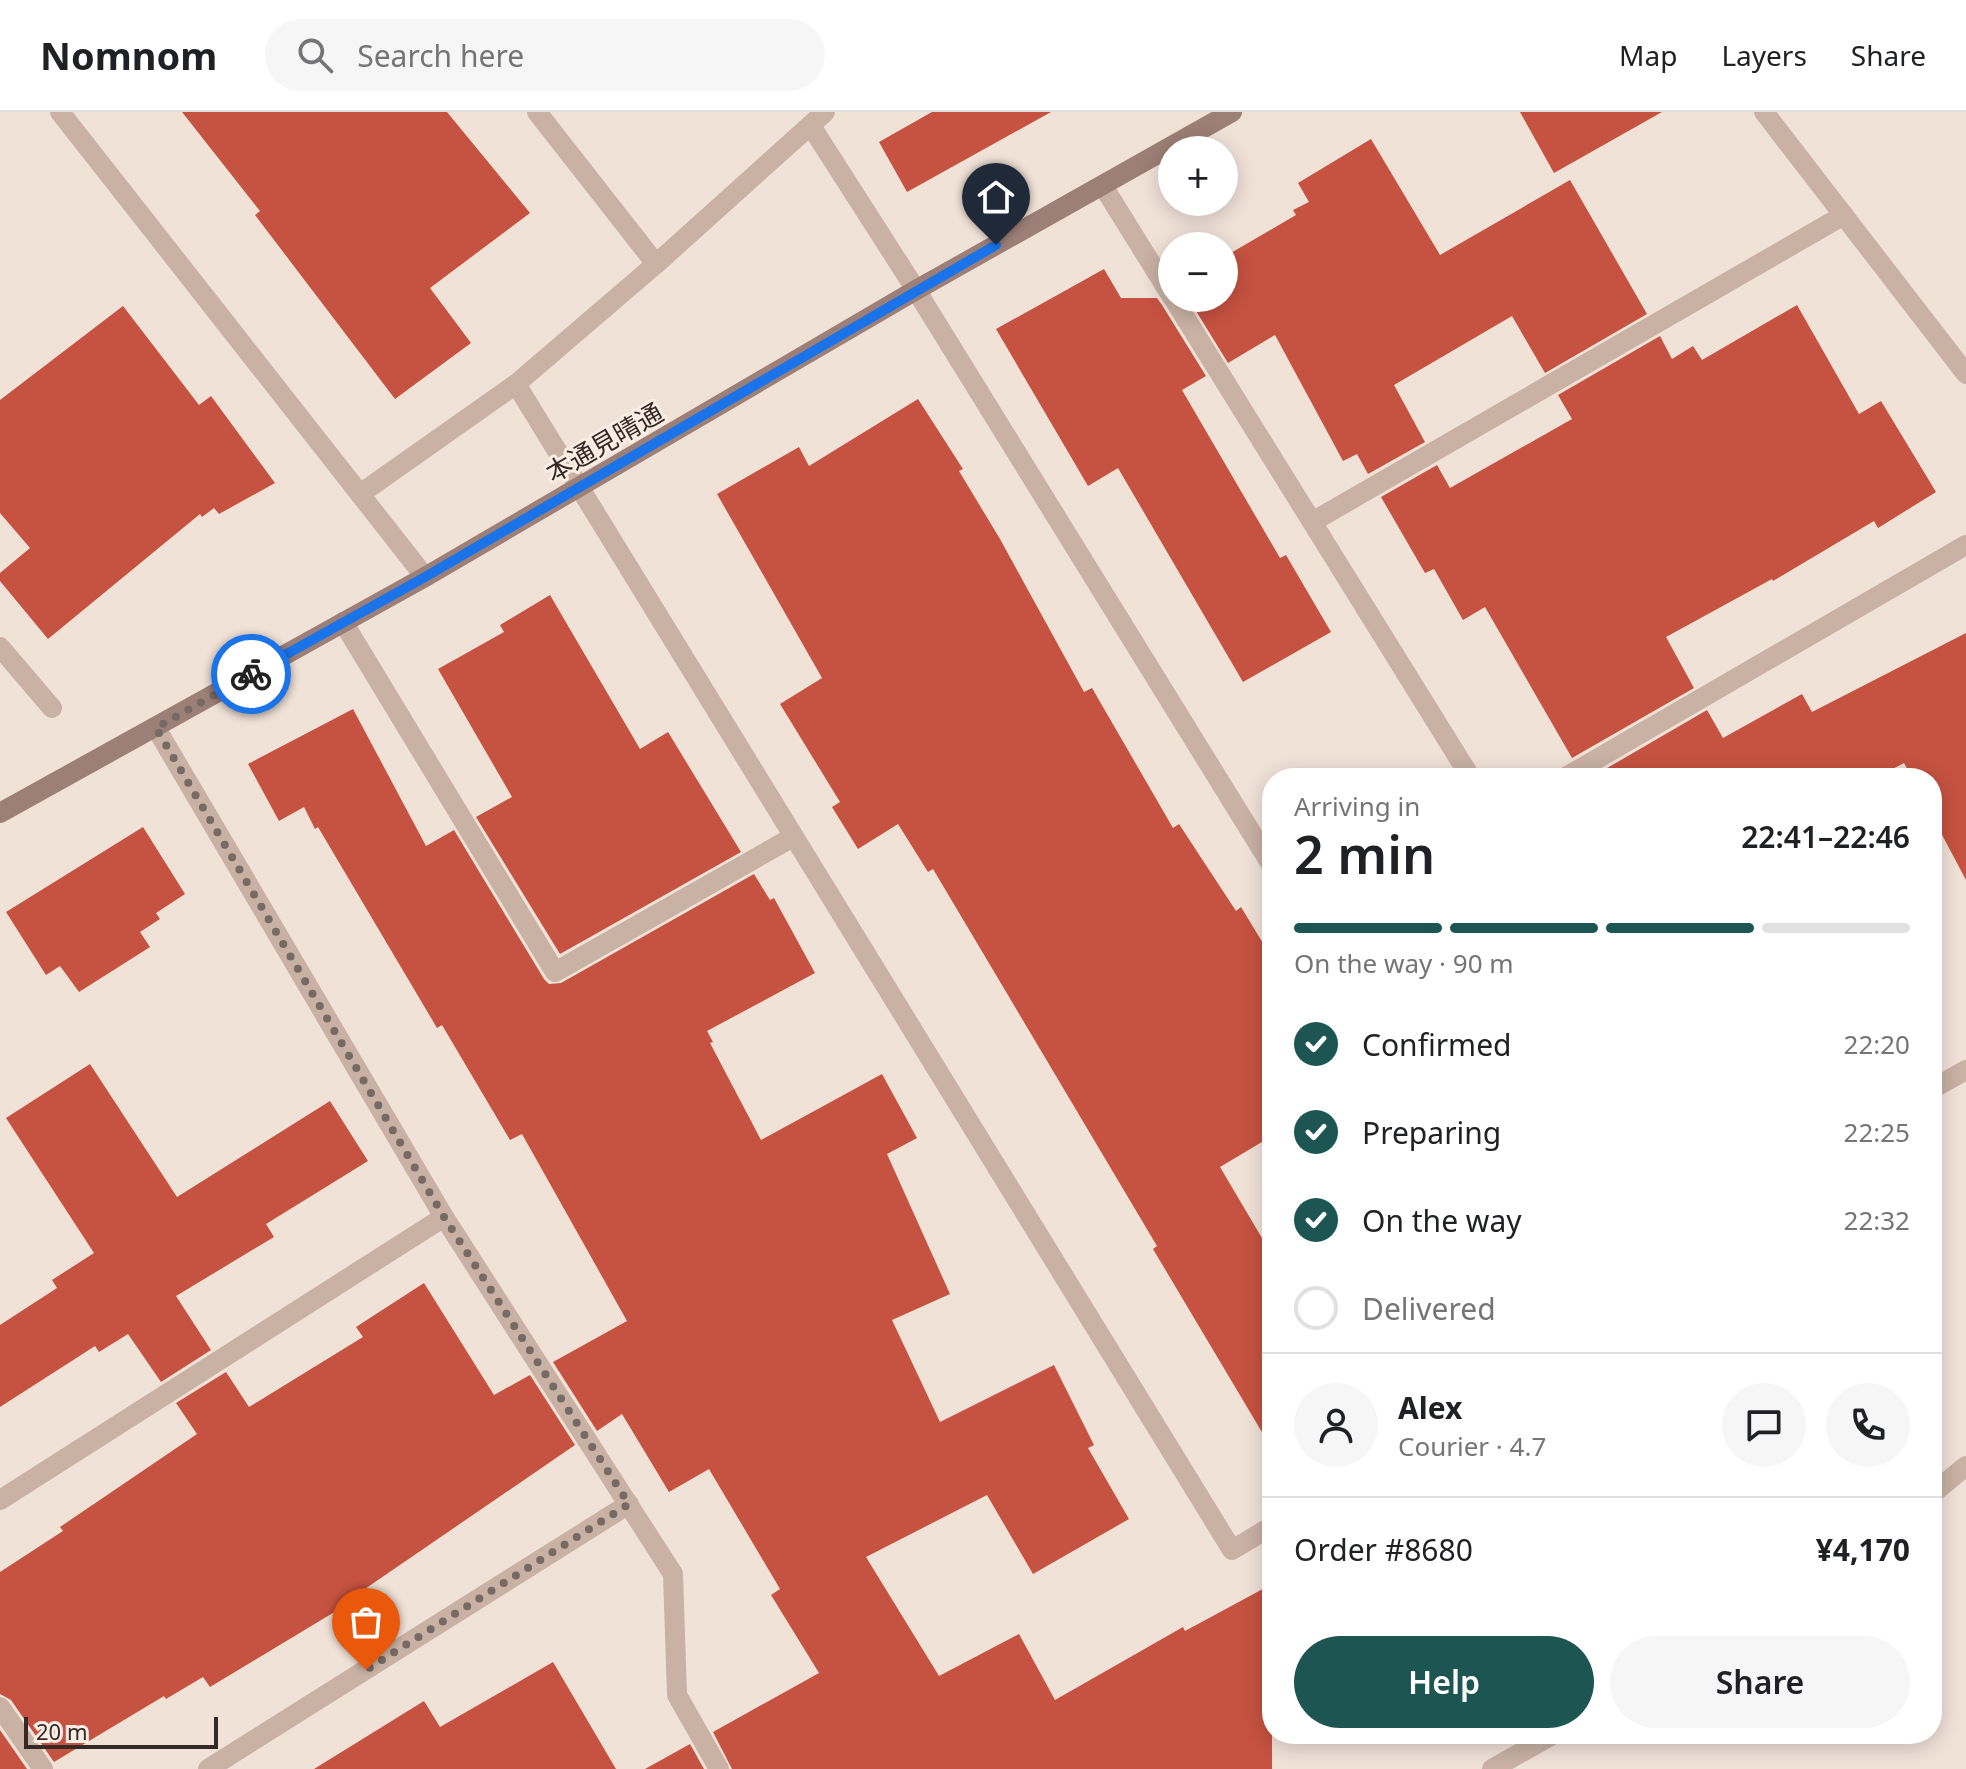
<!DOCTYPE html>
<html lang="en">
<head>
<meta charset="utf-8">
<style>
	body { margin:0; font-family:"Noto Sans","Noto Sans JP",sans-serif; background:#f6f6f6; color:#202124; height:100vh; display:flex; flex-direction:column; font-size:30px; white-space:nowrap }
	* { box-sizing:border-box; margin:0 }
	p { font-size:26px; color:#757577 }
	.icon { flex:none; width:44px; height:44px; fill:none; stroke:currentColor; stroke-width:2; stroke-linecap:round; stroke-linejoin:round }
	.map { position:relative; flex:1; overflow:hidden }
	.details { position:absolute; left:1262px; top:656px; width:680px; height:976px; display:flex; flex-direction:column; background:#fff; border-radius:32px; box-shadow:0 4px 20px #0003 }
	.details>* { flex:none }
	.fabs { position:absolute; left:1158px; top:24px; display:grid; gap:16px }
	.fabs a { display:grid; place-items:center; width:80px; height:80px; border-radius:50%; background:#fff; box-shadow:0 4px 20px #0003; font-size:40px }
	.scale { position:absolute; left:24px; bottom:20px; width:194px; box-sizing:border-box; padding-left:8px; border:4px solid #342926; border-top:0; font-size:22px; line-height:28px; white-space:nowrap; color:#342926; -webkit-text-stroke:6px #f9ede4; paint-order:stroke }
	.pin { position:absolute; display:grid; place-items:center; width:68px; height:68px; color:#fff; margin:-82px -34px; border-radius:50% 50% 50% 0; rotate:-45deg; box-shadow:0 0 8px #0007 }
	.pin .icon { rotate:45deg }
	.courier { position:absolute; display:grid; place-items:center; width:80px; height:80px; margin:-40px; border:6px solid #1a73e8; border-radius:50%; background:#fff; color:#222; box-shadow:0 2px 10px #0007 }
	.headline em { font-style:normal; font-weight:600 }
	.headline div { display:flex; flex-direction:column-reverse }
	.headline { display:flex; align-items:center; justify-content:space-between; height:136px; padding:0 32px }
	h1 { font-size:52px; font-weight:600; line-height:60px }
	.bar { display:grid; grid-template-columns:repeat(4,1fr); gap:12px 8px; align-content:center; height:96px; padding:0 32px }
	.bar i { height:10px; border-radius:6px; background:#e0e0e0 }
	.bar .current { background:#1c5552 }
	.bar p { grid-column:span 4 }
	.line { display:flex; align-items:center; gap:20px; padding:0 32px; border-top:2px solid #e0e0e0 }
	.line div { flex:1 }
	.round { display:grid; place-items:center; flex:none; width:84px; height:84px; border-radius:42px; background:#f6f6f6 }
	ol { padding:0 32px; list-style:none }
	li { display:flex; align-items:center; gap:24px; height:88px }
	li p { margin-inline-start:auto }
	li .icon { padding:8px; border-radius:50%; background:#1c5552; color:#fff; stroke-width:4 }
	li:last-child { color:#757577 }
	li i { width:44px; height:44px; border:4px solid #e0e0e0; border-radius:50% }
	.cta { display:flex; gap:16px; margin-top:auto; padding:16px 32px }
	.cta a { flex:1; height:92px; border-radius:48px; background:#1c5552; color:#fff; font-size:32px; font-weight:600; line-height:92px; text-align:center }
	.cta a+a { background:#f6f6f6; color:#202124 }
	header { display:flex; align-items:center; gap:48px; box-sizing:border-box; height:112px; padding:0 40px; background:#fff; border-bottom:2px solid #e0e0e0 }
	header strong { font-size:38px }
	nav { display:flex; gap:44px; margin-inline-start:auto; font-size:28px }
	.search { width:560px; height:72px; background:#f6f6f6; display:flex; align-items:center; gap:20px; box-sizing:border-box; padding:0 28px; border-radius:44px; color:#757577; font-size:30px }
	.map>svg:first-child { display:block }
</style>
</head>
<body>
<header>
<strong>Nomnom</strong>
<div class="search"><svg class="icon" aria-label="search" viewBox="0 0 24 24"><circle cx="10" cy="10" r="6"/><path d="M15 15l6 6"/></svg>Search here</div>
<nav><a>Map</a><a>Layers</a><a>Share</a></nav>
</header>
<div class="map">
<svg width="1966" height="1657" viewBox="0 0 1966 1657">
	<rect width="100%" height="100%" fill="#f1e2d8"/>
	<g fill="#c65241">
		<path d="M182 0H447L530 101 430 176 471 231 395 287 255 103 260 99Z"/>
		<path d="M932 0H1051L907 80 879 30Z"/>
		<path d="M1520 0H1662L1554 61Z"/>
		<path d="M1371 27 1440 143 1570 68 1647 202 1545 261 1512 204 1394 273 1425 330 1368 362 1357 342 1343 349 1275 223 1228 251 1188 186H1224V145L1296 103 1293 98 1309 90 1298 71Z"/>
		<path d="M1104 157 1121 186H1157L1162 193 1206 264 1182 278 1280 446 1286 443 1331 520 1243 570 1118 356 1088 374 996 217Z"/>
		<path d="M1797 193 1859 302 1881 289 1936 380 1878 416 1874 409 1773 469 1772 467 1666 525 1694 576 1572 646 1485 495 1463 508 1434 457 1425 461 1381 385 1437 353 1450 376 1572 307 1558 283 1660 224 1672 247 1693 234 1702 248Z"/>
		<path d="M123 194 199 293 211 284 275 371 219 402 214 396 202 405 200 402 48 527 0 469V461L30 436 0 401V288Z"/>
		<path d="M918 287 963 357 959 359 1000 427 1084 580 1092 576 1173 716 1179 712 1236 799 1241 795 1272 846V1024L1220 1055 1272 1143V1337L1153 1137 1157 1134 933 757 928 760 898 712 858 737 832 695 840 690 780 592 822 566 717 382 799 335 809 354Z"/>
		<path d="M550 483 640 637 668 620 741 740 560 842 476 705 512 685 438 557 504 520 500 513Z"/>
		<path d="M1966 521V768L1932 704V666H1912L1904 651 1875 666H1590L1707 598 1723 626 1802 582 1812 600Z"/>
		<path d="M353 597 426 734 454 718 544 867 549 872 561 871 754 762 770 788 774 786 815 861 707 919 713 930 710 931 761 1028 882 962 917 1026 887 1042 950 1182 892 1208 940 1310 1054 1253 1094 1333 1088 1336 1129 1407 1033 1462 987 1383 866 1445 939 1564 1019 1522 1055 1588 1183 1515 1185 1519 1272 1472V1657H732L713 1620 819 1561 771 1483 780 1477 709 1357 669 1380 622 1302 597 1319 553 1250 627 1209 522 1022 510 1028 442 913 437 916 318 715 315 717 304 695 279 709 248 652Z"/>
		<path d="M143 715 185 782 156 801 160 807 140 820 150 835 79 880 60 854 46 863 6 800Z"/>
		<path d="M90 952 177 1085 330 989 368 1049 266 1112 274 1125 176 1184 211 1238 161 1270 128 1222 99 1240 95 1234 0 1295V1213L57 1176 52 1168 94 1141 6 1006Z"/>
		<path d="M424 1171 494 1283 530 1263 575 1333 359 1481 361 1484 210 1575 203 1565 166 1587 164 1584 54 1650 11 1588 0 1582V1460L63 1419 60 1415 197 1322 176 1291 226 1260 249 1295 363 1225 356 1215Z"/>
		<path d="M553 1550 616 1657H314L424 1589 440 1615Z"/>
		<path d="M0 1618 27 1657H0Z"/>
		<path d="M690 1632 704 1657H645Z"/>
	</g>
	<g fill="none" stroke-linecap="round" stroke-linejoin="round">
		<g stroke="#c9b1a4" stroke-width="20">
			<path d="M60 0 425 465"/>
			<path d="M537 0 656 152"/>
			<path d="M1764 0 1966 262"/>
			<path d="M811 14 916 178 1272 754"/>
			<path d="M1103 74 1172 185"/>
			<path d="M1173 186 1471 666"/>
			<path d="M516 272 1232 1438 1272 1414"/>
			<path d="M360 382 516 272 656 152 825 0"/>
			<path d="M1312 410 1844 103"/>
			<path d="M343 510 555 860 793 725"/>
			<path d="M0 535 52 596"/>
			<path d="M156 616 444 1105 673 1462 677 1583 719 1657"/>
			<path d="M1564 666 1966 433"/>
			<path d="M1932 977 1966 958"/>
			<path d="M1932 1382 1966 1354"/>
			<path d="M0 1388 444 1105"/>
			<path d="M0 1595 43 1657"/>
			<path d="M208 1657 629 1392"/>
			<path d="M1492 1657 1554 1622"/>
		</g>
		<path stroke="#9c7f76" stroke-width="20" d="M0 701 425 465 916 178 1232 0"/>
	</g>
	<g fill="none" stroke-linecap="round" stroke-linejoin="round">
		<path stroke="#766a64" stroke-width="8" stroke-dasharray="0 14.4" d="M251 562 156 616 444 1105 629 1392 366 1558"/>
		<path stroke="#1a73e8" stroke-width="10" d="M251 562 425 465 996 133"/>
	</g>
	<g text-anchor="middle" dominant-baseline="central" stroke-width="6" stroke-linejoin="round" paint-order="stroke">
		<g font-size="26" fill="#342926" stroke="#f9ede4">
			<text transform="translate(604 330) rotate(-30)">本通見晴通</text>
		</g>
	</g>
</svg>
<div class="fabs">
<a>+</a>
<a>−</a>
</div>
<div class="scale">20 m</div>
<div class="pin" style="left:366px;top:1558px;background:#ea580c"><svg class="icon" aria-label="bag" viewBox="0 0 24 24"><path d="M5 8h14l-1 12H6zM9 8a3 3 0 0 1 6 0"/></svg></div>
<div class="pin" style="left:996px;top:133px;background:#1f2937"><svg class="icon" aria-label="home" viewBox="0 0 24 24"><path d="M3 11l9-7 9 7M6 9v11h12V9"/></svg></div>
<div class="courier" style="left:251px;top:562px"><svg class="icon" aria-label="bike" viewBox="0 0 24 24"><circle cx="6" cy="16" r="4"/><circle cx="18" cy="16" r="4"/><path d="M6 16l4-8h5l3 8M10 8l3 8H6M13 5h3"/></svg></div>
<section class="details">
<div class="headline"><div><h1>2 min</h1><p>Arriving in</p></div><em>22:41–22:46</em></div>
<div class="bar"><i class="current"></i><i class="current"></i><i class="current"></i><i></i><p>On the way · 90 m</p></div>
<ol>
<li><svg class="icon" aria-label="check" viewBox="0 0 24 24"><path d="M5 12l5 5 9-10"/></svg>Confirmed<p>22:20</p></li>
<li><svg class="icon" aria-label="check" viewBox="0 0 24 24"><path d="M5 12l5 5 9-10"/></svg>Preparing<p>22:25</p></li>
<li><svg class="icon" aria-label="check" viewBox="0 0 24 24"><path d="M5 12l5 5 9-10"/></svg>On the way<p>22:32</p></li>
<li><i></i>Delivered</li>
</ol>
<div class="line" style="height:144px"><a class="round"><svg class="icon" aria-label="person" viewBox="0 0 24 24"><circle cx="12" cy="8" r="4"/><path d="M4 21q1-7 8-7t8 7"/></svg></a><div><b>Alex</b><p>Courier · 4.7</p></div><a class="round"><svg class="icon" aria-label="chat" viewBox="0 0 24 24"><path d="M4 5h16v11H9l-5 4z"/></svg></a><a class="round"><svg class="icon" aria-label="phone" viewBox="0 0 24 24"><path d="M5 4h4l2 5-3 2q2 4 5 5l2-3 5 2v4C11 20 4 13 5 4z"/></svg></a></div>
<div class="line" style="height:104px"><div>Order #8680</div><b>¥4,170</b></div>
<div class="cta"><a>Help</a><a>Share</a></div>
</section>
</div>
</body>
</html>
